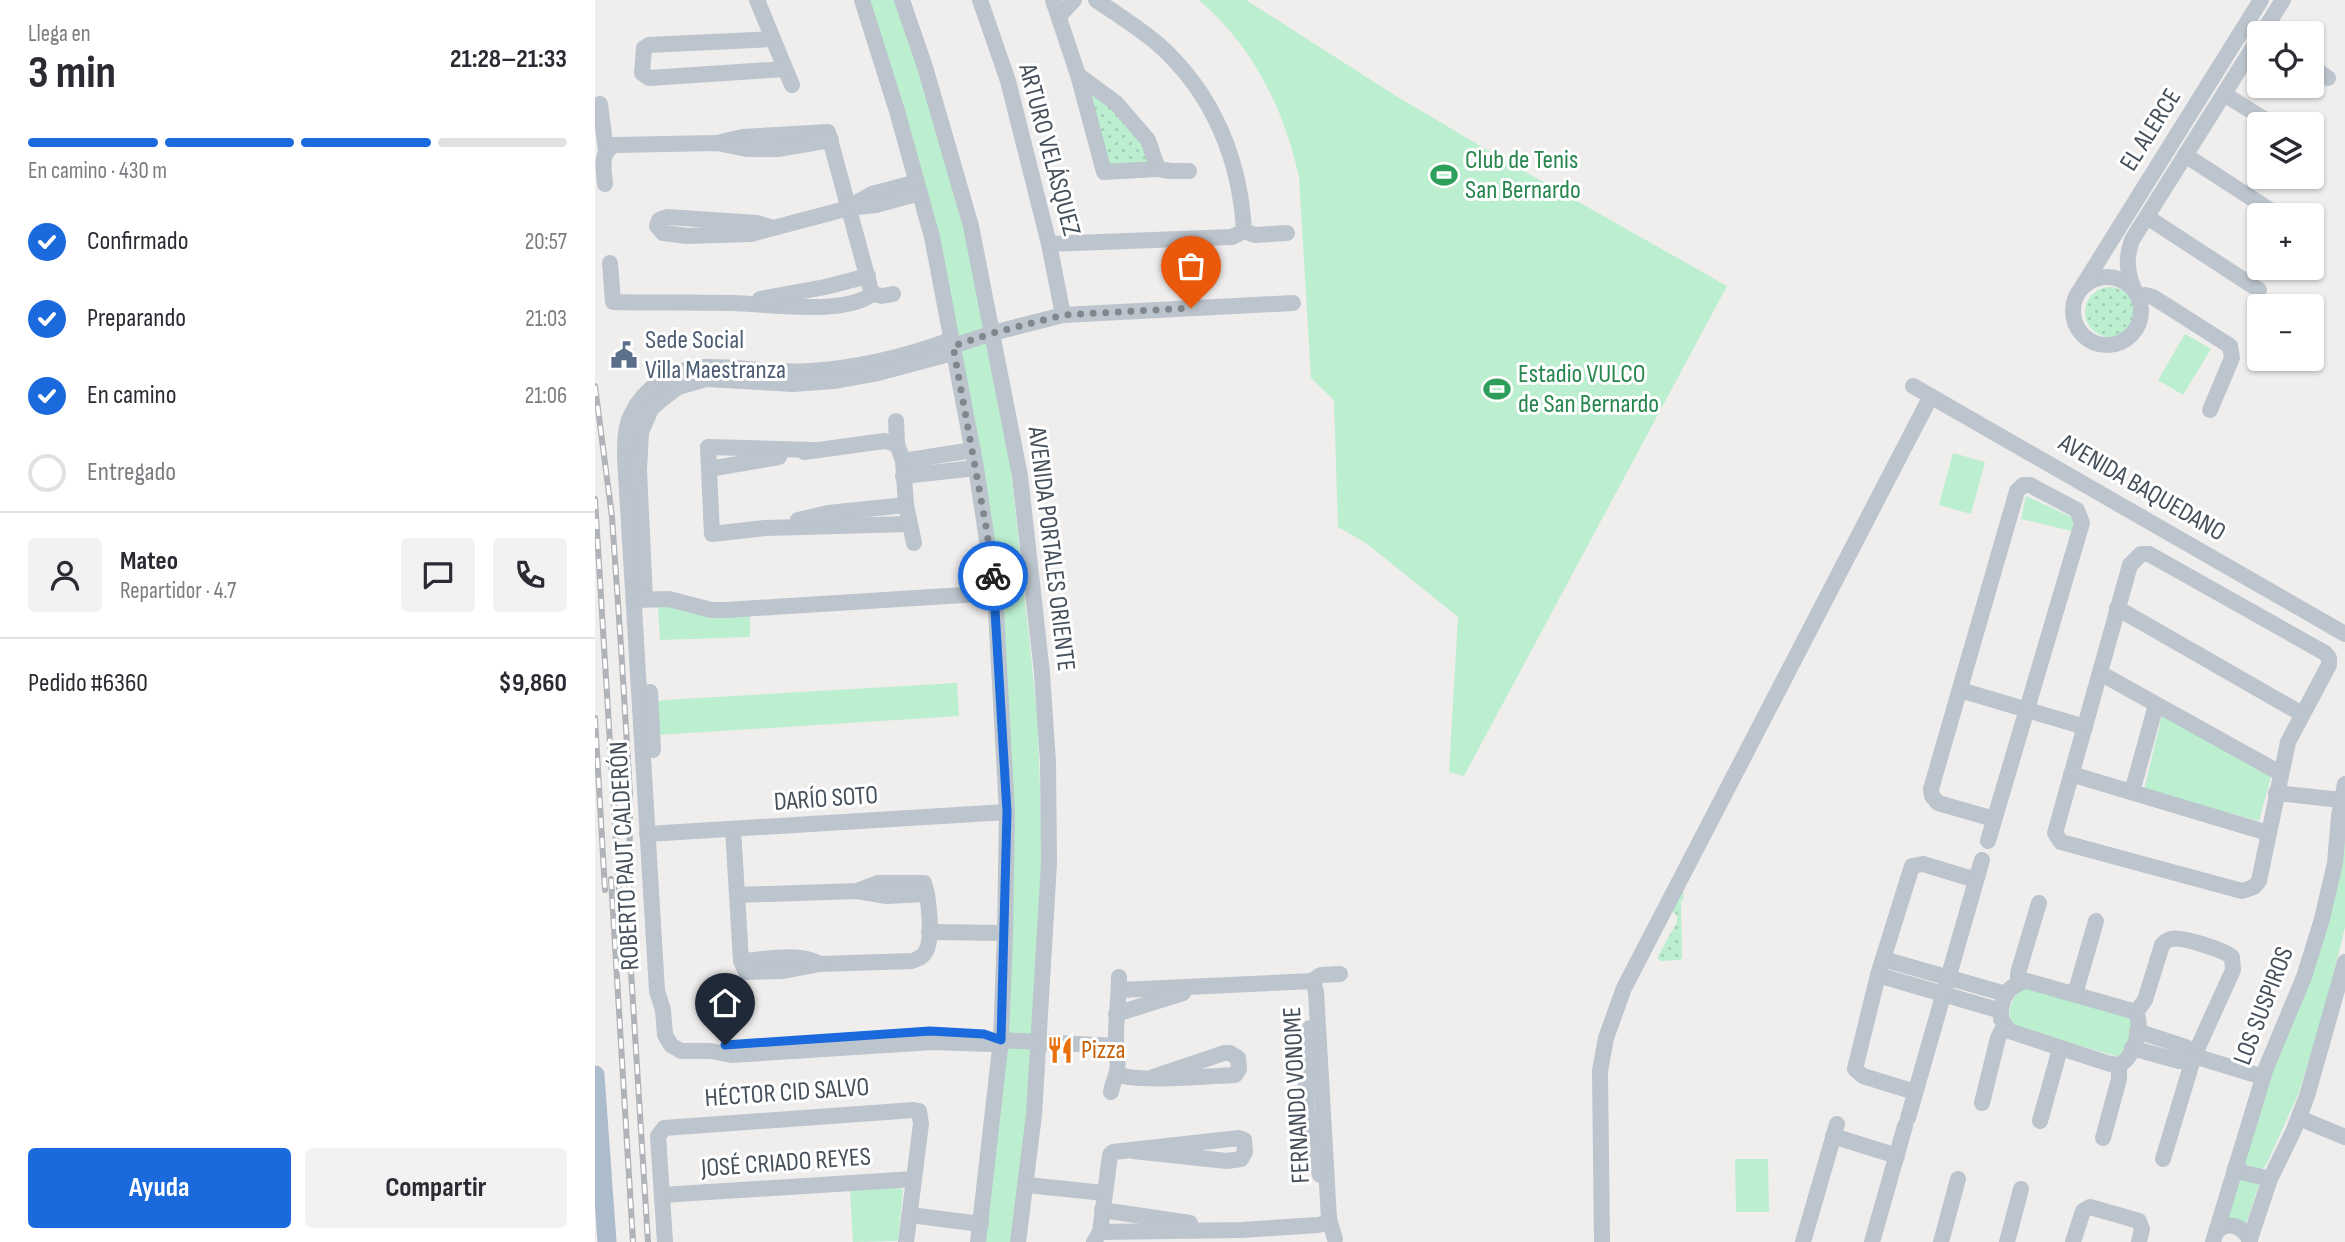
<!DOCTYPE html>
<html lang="es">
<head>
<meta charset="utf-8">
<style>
	body { margin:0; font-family:"Sofia Sans Condensed",sans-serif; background:#f2f2f3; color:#2b2b33; height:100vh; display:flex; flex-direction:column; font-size:26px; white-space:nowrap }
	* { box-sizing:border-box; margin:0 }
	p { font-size:23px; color:#7c7c81 }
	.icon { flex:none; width:38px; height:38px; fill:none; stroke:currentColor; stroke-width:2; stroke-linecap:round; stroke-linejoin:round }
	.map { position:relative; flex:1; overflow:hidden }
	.panel { display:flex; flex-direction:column; background:#fff; width:595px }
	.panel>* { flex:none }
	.tools { position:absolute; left:1652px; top:21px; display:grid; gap:14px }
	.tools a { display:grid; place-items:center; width:77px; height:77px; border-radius:7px; background:#fff; box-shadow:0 2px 5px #0004; font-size:35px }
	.pin { position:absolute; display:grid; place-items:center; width:60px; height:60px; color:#fff; margin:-72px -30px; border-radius:50% 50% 50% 0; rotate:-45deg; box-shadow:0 0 7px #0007 }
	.pin .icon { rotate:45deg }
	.courier { position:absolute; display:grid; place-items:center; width:70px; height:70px; margin:-35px; border:5px solid #1a6add; border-radius:50%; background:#fff; color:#222; box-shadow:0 2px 9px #0007 }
	.summary em { font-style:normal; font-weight:700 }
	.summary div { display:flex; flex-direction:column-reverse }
	.summary { display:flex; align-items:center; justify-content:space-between; height:119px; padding:0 28px }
	h1 { font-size:46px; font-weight:700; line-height:52px }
	.bar { display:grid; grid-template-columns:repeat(4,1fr); gap:10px 7px; align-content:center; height:84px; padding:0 28px }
	.bar i { height:9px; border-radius:5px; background:#e1e1e2 }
	.bar .selected { background:#1a6add }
	.bar p { grid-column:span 4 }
	.line { display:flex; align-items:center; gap:18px; padding:0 28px; border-top:2px solid #e1e1e2 }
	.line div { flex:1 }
	.round { display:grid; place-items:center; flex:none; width:74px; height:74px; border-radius:7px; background:#f2f2f3 }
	ol { padding:0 28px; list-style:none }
	li { display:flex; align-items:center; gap:21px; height:77px }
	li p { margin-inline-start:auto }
	li .icon { padding:7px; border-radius:50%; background:#1a6add; color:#fff; stroke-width:4 }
	li:last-child { color:#7c7c81 }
	li i { width:38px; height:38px; border:4px solid #e1e1e2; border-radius:50% }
	.button { display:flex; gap:14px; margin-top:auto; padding:14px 28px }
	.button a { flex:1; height:80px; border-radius:7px; background:#1a6add; color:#fff; font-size:28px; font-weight:700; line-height:80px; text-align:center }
	.button a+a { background:#f2f2f3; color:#2b2b33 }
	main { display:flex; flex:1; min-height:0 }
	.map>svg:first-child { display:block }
</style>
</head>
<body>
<main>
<section class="panel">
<div class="summary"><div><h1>3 min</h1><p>Llega en</p></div><em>21:28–21:33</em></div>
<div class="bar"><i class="selected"></i><i class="selected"></i><i class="selected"></i><i></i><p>En camino · 430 m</p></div>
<ol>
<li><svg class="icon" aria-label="check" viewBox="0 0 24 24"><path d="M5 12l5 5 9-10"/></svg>Confirmado<p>20:57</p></li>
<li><svg class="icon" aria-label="check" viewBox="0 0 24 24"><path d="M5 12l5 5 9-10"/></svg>Preparando<p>21:03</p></li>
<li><svg class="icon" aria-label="check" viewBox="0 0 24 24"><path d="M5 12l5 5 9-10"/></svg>En camino<p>21:06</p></li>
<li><i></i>Entregado</li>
</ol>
<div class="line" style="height:126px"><a class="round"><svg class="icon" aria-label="person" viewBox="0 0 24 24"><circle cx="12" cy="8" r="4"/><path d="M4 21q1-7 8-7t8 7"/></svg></a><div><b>Mateo</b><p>Repartidor · 4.7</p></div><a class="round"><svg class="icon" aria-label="chat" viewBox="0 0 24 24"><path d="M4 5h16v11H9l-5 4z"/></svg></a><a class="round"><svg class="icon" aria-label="phone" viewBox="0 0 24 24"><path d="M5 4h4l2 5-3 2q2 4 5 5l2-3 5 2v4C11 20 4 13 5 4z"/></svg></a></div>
<div class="line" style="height:91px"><div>Pedido #6360</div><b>$9,860</b></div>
<div class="button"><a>Ayuda</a><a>Compartir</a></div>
</section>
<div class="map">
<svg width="1750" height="1242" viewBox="0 0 1750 1242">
	<defs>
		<pattern id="grass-dots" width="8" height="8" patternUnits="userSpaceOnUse" patternTransform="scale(1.75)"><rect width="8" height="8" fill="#bceed0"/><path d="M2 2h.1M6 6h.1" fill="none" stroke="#a3ceb5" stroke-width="1.8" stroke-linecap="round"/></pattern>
	</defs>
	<rect width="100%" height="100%" fill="#f0eded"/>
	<g fill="url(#grass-dots)">
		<path d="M491 86C521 107 543 130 558 164L514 165Z"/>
		<circle cx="1515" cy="312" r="25"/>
		<path d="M1087 889 1089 899 1086 900 1087 958 1085 960 1066 961 1062 958 1082 922V915L1077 912Z"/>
	</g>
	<g fill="#bceed0">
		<path d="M268 0H301L333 101 385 287 412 432 443 722 447 863 439 1048 418 1242H389L394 1202 413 711 363 355Z"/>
		<path d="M604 0H651L801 96 899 154 1132 286 869 776 854 772 863 617 771 543 743 527 739 400 716 378 704 177C689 109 658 46 604 0Z"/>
		<path d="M1590 334 1616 349 1588 395 1563 380Z"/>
		<path d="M1358 453 1390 462 1376 514 1344 505Z"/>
		<path d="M1431 496 1481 519 1477 531 1426 519Z"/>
		<path d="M67 604 155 613V637L65 640 63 607Z"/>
		<path d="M362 683 364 716 63 735 61 702 69 700Z"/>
		<path d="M1567 715 1676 777 1664 821 1549 790Z"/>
		<path d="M1750 814V927L1730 1008 1703 1095 1671 1165 1666 1170 1649 1164 1659 1114 1724 952Z"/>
		<path d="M1428 987 1533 1015 1538 1020 1532 1047 1523 1057 1521 1056 1426 1029 1414 1021C1414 1007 1418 996 1428 987Z"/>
		<path d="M1140 1159H1173L1174 1212H1141Z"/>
		<path d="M1644 1173 1665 1182 1650 1227 1629 1221Z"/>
		<path d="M303 1187 308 1190 303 1241 258 1242 255 1190Z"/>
	</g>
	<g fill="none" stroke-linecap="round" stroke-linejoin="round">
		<g stroke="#bcc4cd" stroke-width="16">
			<path d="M162 0 197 85"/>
			<path d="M267 0 302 111 337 237 381 468 400 593 412 812 410 933 406 1040 383 1242"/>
			<path d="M307 0 330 67 376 226 425 476 447 673 453 762 454 863 439 1115 423 1242"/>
			<path d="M385 0 413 81 454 244 468 315"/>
			<path d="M458 0 483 75 509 172 563 169 553 140 521 103 483 75"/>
			<path d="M501 0C522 14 544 28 563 44 618 93 645 159 649 231"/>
			<path d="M464 16 479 0"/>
			<path d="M1667 33 1688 0"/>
			<path d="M178 39 54 45 49 48 47 73 54 78 190 69"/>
			<path d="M1717 67 1733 78"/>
			<path d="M1629 94 1677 124"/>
			<path d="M5 104 11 151"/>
			<path d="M122 143 147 137 233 132 277 294"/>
			<path d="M1590 155 1678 212"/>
			<path d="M563 169 575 171H594"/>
			<path d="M10 184C9 169 4 154 19 145L122 143 152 149H182L236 140"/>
			<path d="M256 206 277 194 322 182"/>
			<path d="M1552 217 1664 290"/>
			<path d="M178 228 162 223 72 217 64 220 62 226 68 233 92 236 156 234 254 208 281 205 325 193"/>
			<path d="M454 244 637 237 649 231 660 235 692 233"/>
			<path d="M15 263 18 302C58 303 98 302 138 303 173 304 249 316 277 294L287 296 298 294"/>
			<circle cx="1512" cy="311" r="34"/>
			<path d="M1487 287 1666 0"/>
			<path d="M1541 293C1532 275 1530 259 1537 240L1664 38"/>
			<path d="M1544 298 1550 295 1558 297 1635 346 1637 358 1615 410"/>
			<path d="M165 299 230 287 273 276"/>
			<path d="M358 346 350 342C308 357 260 368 215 371 180 374 144 366 108 367 78 369 49 387 36 415 30 427 30 443 30 457L62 991 68 1010 70 1035 76 1045 86 1051H116L136 1055 338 1042 395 1044 406 1040 521 1046"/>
			<path d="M1318 386 1750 634"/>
			<path d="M301 421 302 444"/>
			<path d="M217 450 113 447 117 534 170 528 315 524"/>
			<path d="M209 452 289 441 302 444 308 461 311 505 319 543"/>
			<path d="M308 461 378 450"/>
			<path d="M114 469 184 457"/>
			<path d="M308 476 381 468"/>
			<path d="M203 520 233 513 311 505"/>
			<path d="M1546 554H1554L1730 653 1734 658V665L1693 742 1664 881 1659 887 1647 891 1466 842 1460 833 1535 565Z"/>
			<path d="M50 599 44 470 46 432 56 409 67 399 83 387 111 379 198 384 238 381 283 373 354 354 358 346 398 333 468 315 698 303"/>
			<path d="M42 600 74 599 116 610H131L400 593"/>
			<path d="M1522 608 1707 714"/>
			<path d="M1505 673 1685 773"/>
			<path d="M1365 690 1490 727"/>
			<path d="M55 692 58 750"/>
			<path d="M1476 774 1673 833"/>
			<path d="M1537 792 1561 705"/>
			<path d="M1681 793 1746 800"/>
			<path d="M138 829 146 961 151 972 188 971 225 964 317 961C323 959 328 957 331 951 338 940 334 896 329 883H283L262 891"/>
			<path d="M52 834 412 812"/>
			<path d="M1393 841 1487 523 1482 510 1435 485H1428L1422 491 1336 789 1337 796 1343 803 1399 819"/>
			<path d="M142 895 262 891 292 896 331 894"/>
			<path d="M334 932 410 933"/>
			<path d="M1288 959 1411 994"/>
			<path d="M146 961C170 960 200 952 223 963"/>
			<path d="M1283 975 1406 1011"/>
			<path d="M717 981 721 991 734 1219 740 1239"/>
			<path d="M1432 981 1541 1012C1548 1027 1539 1058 1524 1065L1515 1064 1414 1031 1406 1019C1405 1001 1412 984 1432 981Z"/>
			<path d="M1423 983V973L1444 903"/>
			<path d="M526 990 717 981 726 975 745 974"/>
			<path d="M1480 994 1501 921"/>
			<path d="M1541 1012 1550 1000 1567 945C1570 942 1571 940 1576 939 1586 936 1629 950 1637 957L1638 970 1599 1056 1568 1159"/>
			<path d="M521 1014 588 993"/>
			<path d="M715 1028C708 1078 708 1128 725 1175"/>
			<path d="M1542 1031 1591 1047 1599 1056 1668 1077"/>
			<path d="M1537 1048 1584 1061H1591L1599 1056"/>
			<path d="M522 1074C543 1083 614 1076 640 1075L644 1069 643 1058 635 1053H629L558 1077"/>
			<path d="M516 1092C517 1084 521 1078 522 1071 524 1061 521 1049 521 1038 521 1017 524 997 524 977"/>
			<path d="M1320 1092 1268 1076 1260 1069 1283 975 1317 866 1328 864 1381 880"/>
			<path d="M1387 1103 1403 1038 1409 1026"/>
			<path d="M1313 1118 1387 860"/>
			<path d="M1704 1118 1750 1137"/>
			<path d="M1445 1121 1465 1049"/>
			<path d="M1238 1136 1302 1156"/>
			<path d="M1508 1138 1524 1079V1065"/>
			<path d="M1640 1168 1650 1173 1675 1179"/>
			<path d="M432 1185 509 1193"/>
			<path d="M67 1195 319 1179"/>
			<path d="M507 1210 595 1223"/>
			<path d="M315 1215 386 1224"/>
			<path d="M505 1232 646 1230 723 1225 731 1223 734 1219"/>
			<path d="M1621 1232C1634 1220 1647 1226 1655 1240"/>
			<path d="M70 1242 63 1136 69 1128 319 1110 324 1111 326 1124 311 1242"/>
			<path d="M499 1242 505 1232 515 1155 518 1152 644 1138 649 1140 650 1152 646 1159 632 1161 538 1151"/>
			<path d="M1007 1242 1005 1071 1011 1038 1029 988 1336 396"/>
			<path d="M1208 1242 1242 1124"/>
			<path d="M1277 1242 1310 1126"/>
			<path d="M1346 1242 1363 1179"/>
			<path d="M1412 1242 1426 1189"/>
			<path d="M1478 1242 1488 1211 1495 1207 1544 1221 1547 1229 1544 1242"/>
			<path d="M1618 1242 1671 1068 1709 977 1727 919 1740 863 1744 816 1750 784"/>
			<path d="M1654 1242 1675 1179 1698 1132 1712 1096 1750 962"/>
		</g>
		<path stroke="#adbccc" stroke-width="19" d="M0 1075 12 1242"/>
		<defs>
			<g id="rail">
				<path d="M0 386 17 517 26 647 35 794 34 939 53 1242"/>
				<path d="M0 499 24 890"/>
				<path d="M0 718 10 890"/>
				<path d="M16 879 38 1242"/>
			</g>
		</defs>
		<use href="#rail" stroke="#b0b3b8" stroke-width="6"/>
		<use href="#rail" stroke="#fff" stroke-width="3.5" stroke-dasharray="10" stroke-linecap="butt"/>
	</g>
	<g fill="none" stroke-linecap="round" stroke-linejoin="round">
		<path stroke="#82878e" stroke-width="7" stroke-dasharray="0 12.6" d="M398 576 392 532 358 346 398 333 468 315 596 308"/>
		<path stroke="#1a6add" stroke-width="9" d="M130 1045 335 1031 389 1034 406 1040 412 812 398 576"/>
	</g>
	<defs>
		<symbol id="stadium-bare" viewBox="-9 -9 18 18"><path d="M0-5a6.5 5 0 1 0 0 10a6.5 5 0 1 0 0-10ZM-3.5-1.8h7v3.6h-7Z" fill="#2e9e5b" stroke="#fff" stroke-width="2.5" paint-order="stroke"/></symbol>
		<symbol id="civic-bare" viewBox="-9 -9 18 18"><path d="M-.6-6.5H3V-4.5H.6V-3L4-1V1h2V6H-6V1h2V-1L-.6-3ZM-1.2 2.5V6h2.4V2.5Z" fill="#5c6f8a" stroke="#fff" stroke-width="2.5" paint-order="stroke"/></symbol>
		<symbol id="restaurant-bare" viewBox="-9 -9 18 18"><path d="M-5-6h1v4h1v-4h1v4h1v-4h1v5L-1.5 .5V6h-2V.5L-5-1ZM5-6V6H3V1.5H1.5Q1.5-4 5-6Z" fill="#e8710a" stroke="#fff" stroke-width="2.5" paint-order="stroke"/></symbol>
	</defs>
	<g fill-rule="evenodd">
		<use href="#stadium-bare" x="830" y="156" width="38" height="38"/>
		<use href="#civic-bare" x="10" y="336" width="38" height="38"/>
		<use href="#stadium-bare" x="883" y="370" width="38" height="38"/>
		<use href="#restaurant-bare" x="446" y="1031" width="38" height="38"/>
	</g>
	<g text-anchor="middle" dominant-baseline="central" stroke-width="6" stroke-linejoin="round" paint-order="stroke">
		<g font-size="26" fill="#46505b" stroke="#fff">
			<text transform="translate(1556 130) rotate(-58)">EL ALERCE</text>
			<text transform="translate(454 150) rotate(75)">ARTURO VELÁSQUEZ</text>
			<text transform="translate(1547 488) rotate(30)">AVENIDA BAQUEDANO</text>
			<text transform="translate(456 549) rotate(83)">AVENIDA PORTALES ORIENTE</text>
			<text transform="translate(231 799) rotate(-4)">DARÍO SOTO</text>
			<text transform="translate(30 856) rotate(-93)">ROBERTO PAUT CALDERÓN</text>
			<text transform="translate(1669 1006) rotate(-69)">LOS SUSPIROS</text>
			<text transform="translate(192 1093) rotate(-4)">HÉCTOR CID SALVO</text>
			<text transform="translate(702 1095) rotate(-93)">FERNANDO VONOME</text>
			<text transform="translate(191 1163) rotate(-4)">JOSÉ CRIADO REYES</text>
		</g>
		<g font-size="26" fill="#27864d" stroke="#fff" text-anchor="start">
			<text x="870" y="160">Club de Tenis<tspan x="870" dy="30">San Bernardo</tspan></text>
			<text x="923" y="374">Estadio VULCO<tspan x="923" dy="30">de San Bernardo</tspan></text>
		</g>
		<g font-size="26" fill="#4e5e75" stroke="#fff" text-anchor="start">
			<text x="50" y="340">Sede Social<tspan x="50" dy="30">Villa Maestranza</tspan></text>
		</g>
		<g font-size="26" fill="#c56008" stroke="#fff" text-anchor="start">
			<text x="486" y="1050">Pizza</text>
		</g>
	</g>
</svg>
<div class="tools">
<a><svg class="icon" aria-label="locate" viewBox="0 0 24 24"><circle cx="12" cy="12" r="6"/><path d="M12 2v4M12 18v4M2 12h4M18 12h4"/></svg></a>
<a><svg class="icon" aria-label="layers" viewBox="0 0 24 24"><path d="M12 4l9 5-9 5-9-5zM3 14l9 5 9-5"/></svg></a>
<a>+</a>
<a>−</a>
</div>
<div class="pin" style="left:596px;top:308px;background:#ea580c"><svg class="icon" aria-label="bag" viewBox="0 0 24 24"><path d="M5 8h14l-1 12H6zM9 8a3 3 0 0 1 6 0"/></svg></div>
<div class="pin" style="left:130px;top:1045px;background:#1f2937"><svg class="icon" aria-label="home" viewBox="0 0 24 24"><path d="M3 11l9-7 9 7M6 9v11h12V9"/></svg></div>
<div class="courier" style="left:398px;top:576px"><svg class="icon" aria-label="bike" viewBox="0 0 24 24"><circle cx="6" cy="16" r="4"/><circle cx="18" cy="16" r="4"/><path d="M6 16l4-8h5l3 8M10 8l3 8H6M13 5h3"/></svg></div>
</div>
</main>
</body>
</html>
